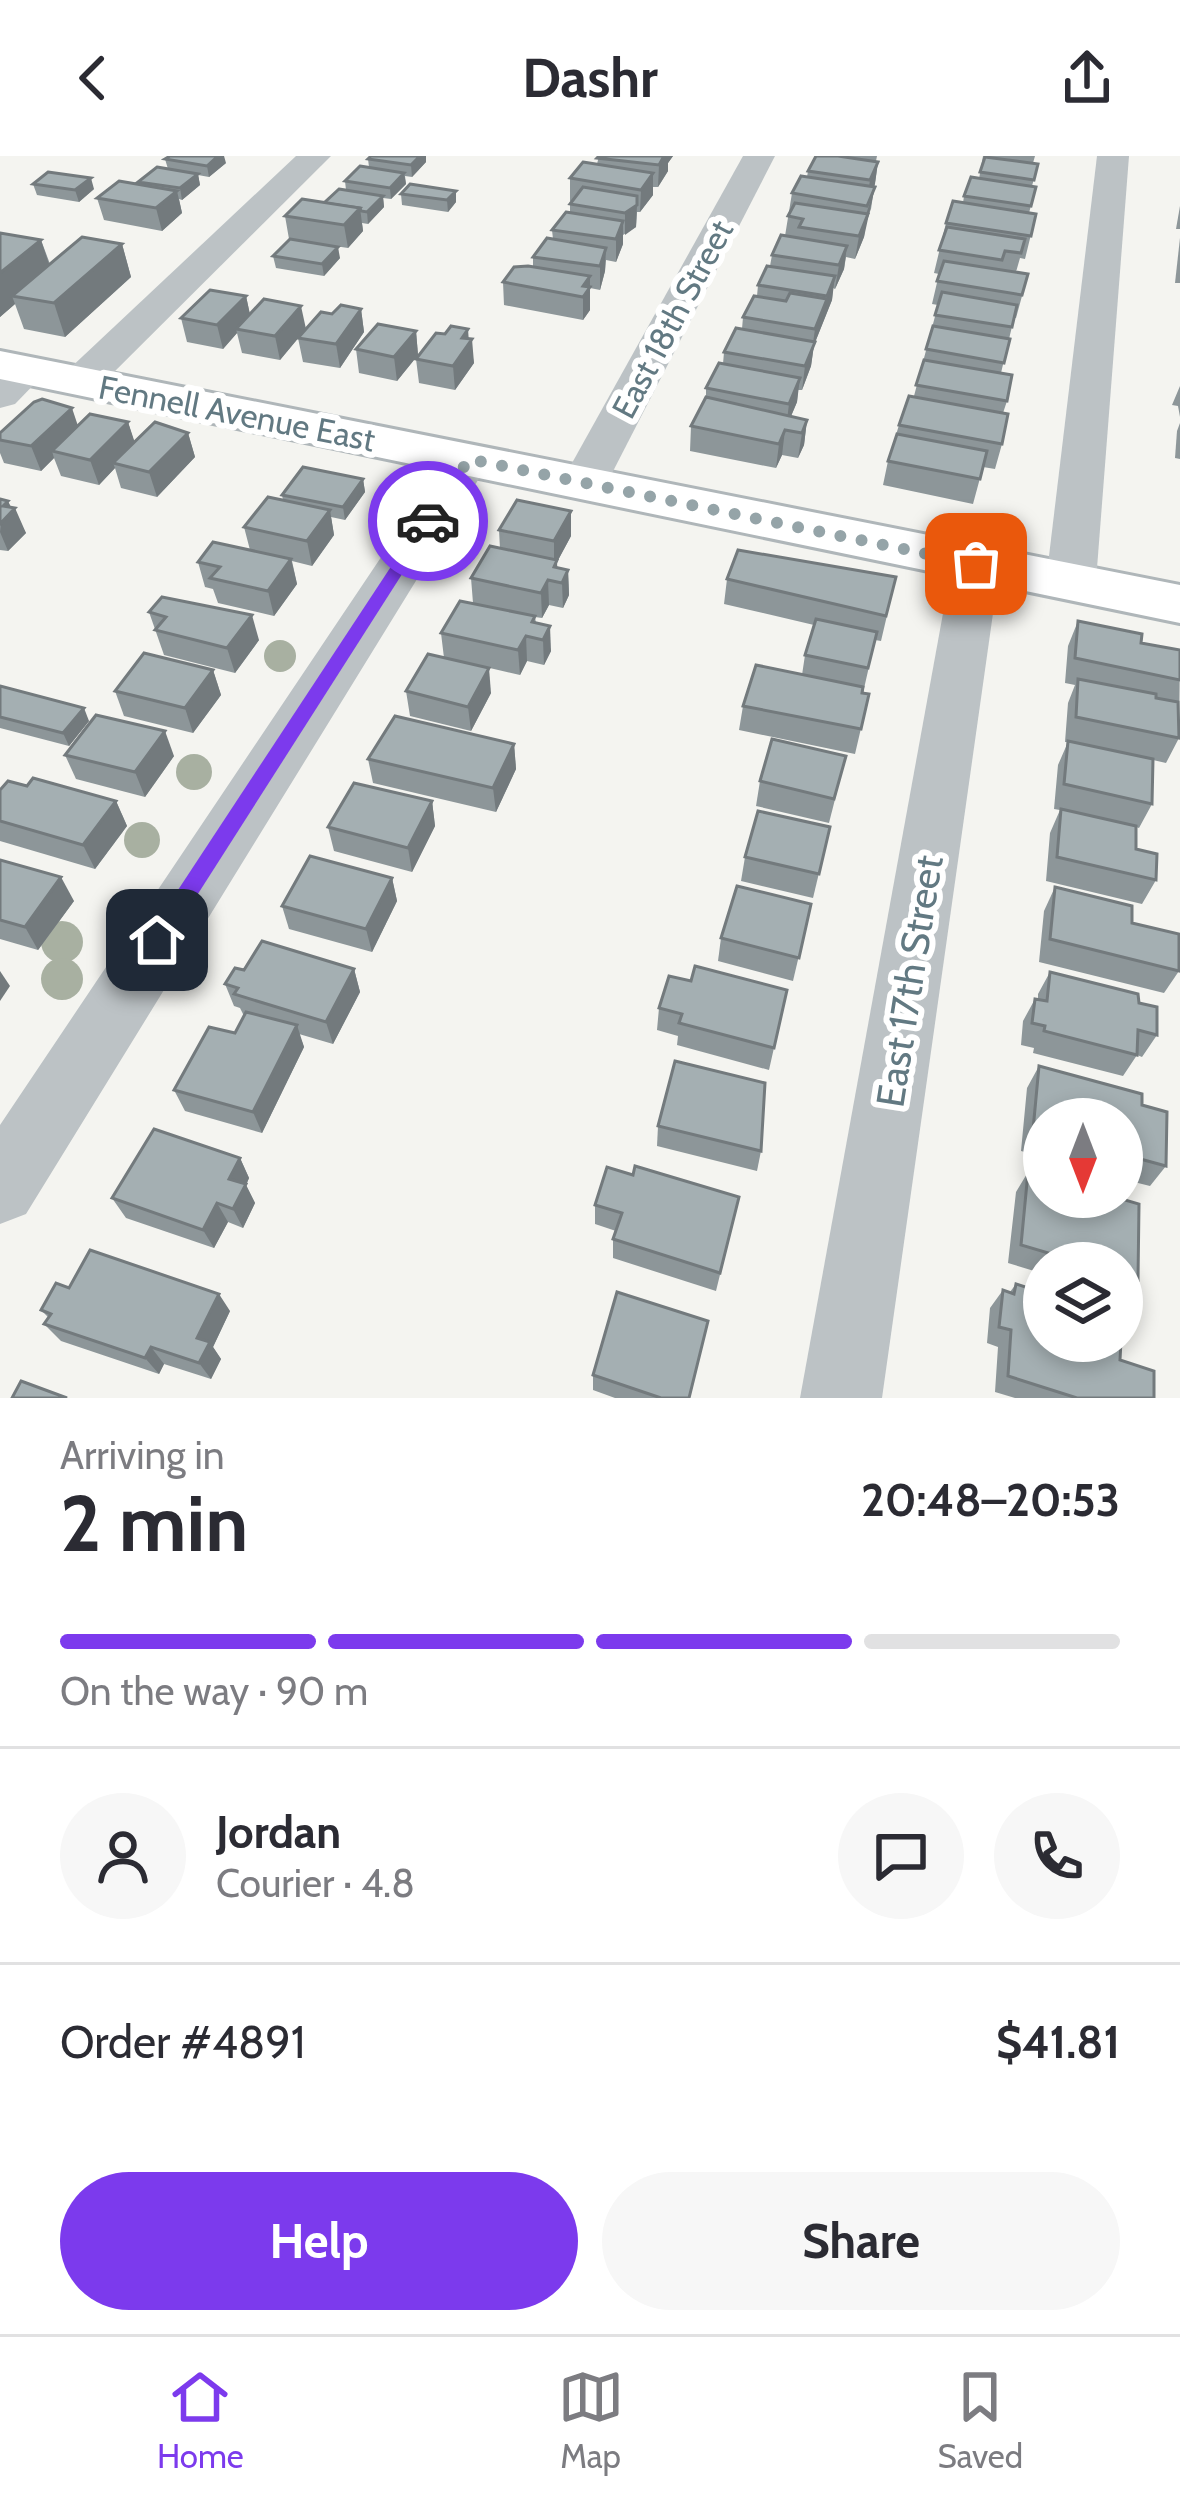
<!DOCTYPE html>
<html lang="en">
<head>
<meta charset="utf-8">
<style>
	body { margin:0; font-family:Cabin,sans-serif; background:#f7f7f7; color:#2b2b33; height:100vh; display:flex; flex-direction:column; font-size:45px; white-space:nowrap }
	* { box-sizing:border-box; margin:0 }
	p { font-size:39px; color:#7c7c81 }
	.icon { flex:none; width:66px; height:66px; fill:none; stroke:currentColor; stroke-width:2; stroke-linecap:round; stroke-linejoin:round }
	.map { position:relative; height:1242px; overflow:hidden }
	.side { display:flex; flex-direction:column; background:#fff; flex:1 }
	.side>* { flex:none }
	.needle { width:78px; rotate:180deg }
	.tools { position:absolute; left:1023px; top:942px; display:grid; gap:24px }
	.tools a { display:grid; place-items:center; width:120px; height:120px; border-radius:50%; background:#fff; box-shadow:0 6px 18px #0003; font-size:60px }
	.pin { position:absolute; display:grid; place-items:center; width:102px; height:102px; color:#fff; margin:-51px; border-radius:24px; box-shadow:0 6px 18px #0006 }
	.courier { position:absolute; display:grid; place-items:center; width:120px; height:120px; margin:-60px; border:9px solid #7c3aed; border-radius:50%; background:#fff; color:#222; box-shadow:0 3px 15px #0007 }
	.head em { font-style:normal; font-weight:800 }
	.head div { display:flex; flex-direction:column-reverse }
	.head { display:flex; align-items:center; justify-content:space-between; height:204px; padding:0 60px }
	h1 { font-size:78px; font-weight:800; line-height:90px }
	.bar { display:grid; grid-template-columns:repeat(4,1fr); gap:18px 12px; align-content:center; height:144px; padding:0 60px }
	.bar i { height:15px; border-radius:9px; background:#e1e1e2 }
	.bar .current { background:#7c3aed }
	.bar p { grid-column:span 4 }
	.line { display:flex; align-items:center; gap:30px; padding:0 60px; border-top:3px solid #e1e1e2 }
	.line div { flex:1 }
	.round { display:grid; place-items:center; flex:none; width:126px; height:126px; border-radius:63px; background:#f7f7f7 }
	.cta { display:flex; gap:24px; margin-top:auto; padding:24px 60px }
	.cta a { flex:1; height:138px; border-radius:72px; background:#7c3aed; color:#fff; font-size:48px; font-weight:800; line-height:138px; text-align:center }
	.cta a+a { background:#f7f7f7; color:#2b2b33 }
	header { display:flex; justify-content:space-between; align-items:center; height:156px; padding:0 60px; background:#fff; font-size:54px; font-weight:800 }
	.menu { display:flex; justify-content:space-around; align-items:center; height:168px; border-top:3px solid #e1e1e2; background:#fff; font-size:33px; color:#7c7c81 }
	.menu a { display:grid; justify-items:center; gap:6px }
	.menu .current { color:#7c3aed }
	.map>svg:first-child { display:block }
</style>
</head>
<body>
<header><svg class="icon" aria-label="back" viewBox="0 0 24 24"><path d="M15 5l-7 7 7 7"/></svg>Dashr<svg class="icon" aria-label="share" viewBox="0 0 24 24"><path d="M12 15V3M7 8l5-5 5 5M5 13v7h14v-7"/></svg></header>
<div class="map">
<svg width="1180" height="1242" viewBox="0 0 1180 1242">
	<rect width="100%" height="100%" fill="#f4f4f0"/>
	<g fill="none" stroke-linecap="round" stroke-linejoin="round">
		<defs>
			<path id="secondary" d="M0 195 1180 429V467L0 223Z"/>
		</defs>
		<use href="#secondary" stroke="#afb6b9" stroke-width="6"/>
		<g fill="#bcc2c5" fill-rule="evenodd">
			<path d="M296 0H331L96 234 81 237 66 234 60 225 66 216Z"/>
			<path d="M743 0H775L608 325 601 335 585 339 569 335 562 325Z"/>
			<path d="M1097 0H1129L1096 425 1088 436 1071 441 1054 436 1046 425Z"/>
			<path d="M27 202 42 205 48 214 15 248 0 252V217L12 205Z"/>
			<path d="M469 290 485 294 491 303 26 1058 0 1068V969L447 303 453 294Z"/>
			<path d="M976 392 993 397 1000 408 882 1242H800L952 408 959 397Z"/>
		</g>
		<use href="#secondary" fill="#fff" fill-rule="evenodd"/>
	</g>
	<g fill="#a8b0a1">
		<circle cx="280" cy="500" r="16"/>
		<circle cx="194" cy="616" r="18"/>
		<circle cx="142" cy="684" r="18"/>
		<circle cx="62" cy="786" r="21"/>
		<circle cx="62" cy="823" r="21"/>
	</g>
	<g fill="#8d9699">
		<path d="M599 0H673L668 7V15L658 31H653V39L640 56H637L636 71 623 79V88L616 106 606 104 605 115 600 134 590 132V154L583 164 504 149 503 126 533 110V101L553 83 552 74 570 56V48L572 45H570V22L597 8Z"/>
		<path d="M816 0H877L876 5 878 6 871 53 866 66 864 81 855 103 846 101 844 113 835 133 833 132 832 144 814 189 811 210 802 234H798L797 246 791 260 807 264 804 289 798 302 782 299 776 312 690 295 691 270 706 243V232L723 208 724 196 742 173 743 161 757 140 758 129 770 110 772 99 785 80 792 37 807 21 808 15Z"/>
		<path d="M983 0H1035L1033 7 1038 8 1032 30 1036 31 1029 57 1036 58 1025 103 1020 102 1016 116 1028 118 1016 162H1014L1001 217 1007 245 1003 257 1002 288 995 313 983 311 973 348 883 329 888 305 899 269 914 240 938 149 932 148 939 118 934 117 946 67 963 47 964 40 979 23Z"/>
		<path d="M165 3 226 7 209 21 198 19 200 29 182 44 179 43 182 57 162 75 104 64 97 42 139 28 138 26 168 13Z"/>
		<path d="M368 3 426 6 412 21 405 20 406 28 391 43 383 42 384 51 368 68 362 67 363 75 348 92 289 83 285 60 324 47 346 34 345 25 369 11Z"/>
		<path d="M33 28 94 33 79 46 37 39Z"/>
		<path d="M456 35V46L448 56 402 49 401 38Z"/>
		<path d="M1180 50V73H1176Z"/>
		<path d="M0 77 41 84 50 108 122 88 131 121 65 181 24 173 15 148 0 161Z"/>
		<path d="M1180 82V127H1175Z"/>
		<path d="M273 100 340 102 324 120 276 112Z"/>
		<path d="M246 140 250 159 306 173 332 158 361 153 364 176 340 212 303 206 298 182 280 204 242 197 237 177 223 193 187 186 181 162Z"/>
		<path d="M416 175 418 199 397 225 359 217 356 193Z"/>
		<path d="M469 183 474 207 455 234 419 227 416 203Z"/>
		<path d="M1180 230V261L1178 250 1172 249Z"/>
		<path d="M128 266 134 286 188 277 195 301 157 341 121 332 115 312 99 329 61 320 54 302 41 315 4 307 0 297V277Z"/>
		<path d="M1180 267V303L1175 302 1177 275Z"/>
		<path d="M363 323 365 336 345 364 331 361 334 379 312 410 292 405 297 428 274 460 218 447 213 433 205 431 198 406 250 394 244 371 283 344 282 339Z"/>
		<path d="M0 343 11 352 26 377 8 395 0 394Z"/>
		<path d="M571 355V380L557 406V412L568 414 569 439 563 452 549 449 542 462 535 461 536 467 551 495 544 509 527 505 520 519 464 506 491 537 471 575 410 560 406 535 444 502 441 477 473 447 471 422 500 393 499 374Z"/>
		<path d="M896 421 881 485 875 484 863 537 869 538 855 598 739 574 743 550 802 519 805 499 814 469 724 448 727 423Z"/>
		<path d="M149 456 259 484 235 517 164 499Z"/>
		<path d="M1078 465 1141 487 1180 494 1179 582 1166 607 1153 604 1152 648 1139 672 1136 671V693L1156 724 1142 748 1046 725 1050 677 1060 654 1054 653 1058 609 1068 586H1065L1068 547 1075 529 1065 527 1068 490Z"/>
		<path d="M213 514 221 539 193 577 124 560 115 535Z"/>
		<path d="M0 530 89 565 69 590 0 572Z"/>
		<path d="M514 588 516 613 496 656 373 627 368 603Z"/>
		<path d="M65 599 174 600 145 641 76 623Z"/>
		<path d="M846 600 829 667 756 650 760 625Z"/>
		<path d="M27 630 116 645 127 670 95 713 0 685V634Z"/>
		<path d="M432 645 435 670 412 716 334 695 328 671Z"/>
		<path d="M830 671 813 742 741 725 745 701Z"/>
		<path d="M0 704 74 745 38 794 0 783Z"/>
		<path d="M392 722 397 745 372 796 289 773 282 750Z"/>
		<path d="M1055 731 1132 767 1179 815 1164 837 1039 806 1044 755Z"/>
		<path d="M811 748 793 825 718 805 721 782Z"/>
		<path d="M354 813 360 836 333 888 299 878 304 891 262 977 185 955 174 934 235 877 244 860 240 852 234 850 225 828 244 814Z"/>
		<path d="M1050 816 1139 847 1157 879 1142 901 1137 899 1123 920 1033 897 1034 892 1021 889 1023 865 1035 843 1038 844V838Z"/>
		<path d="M691 825 787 834 769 914 677 889 678 880 657 874 659 852Z"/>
		<path d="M1039 910 1142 949 1166 1010 1150 1030 1122 1023V963H1044V1001L1021 995 1027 932Z"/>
		<path d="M658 970 761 995 757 1015 657 990Z"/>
		<path d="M240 1002 249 1022 246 1029 255 1047 243 1072 228 1066 214 1092 126 1062 112 1042Z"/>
		<path d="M1028 1016 1044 1021V1041H1115L1139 1048 1138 1124 1122 1141V1107H1044V1118L1008 1107 1016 1036Z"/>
		<path d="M739 1041 716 1135 613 1102V1083L616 1075 595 1068V1049Z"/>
		<path d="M1016 1128 1120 1204 1154 1242H1015L995 1236 998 1191 987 1187 990 1152 1003 1134 1010 1136Z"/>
		<path d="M69 1132 230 1155 213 1191 221 1203 211 1223 164 1208 159 1218 61 1185 44 1168 48 1161 41 1154Z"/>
		<path d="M593 1219 690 1242H615L593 1234Z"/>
	</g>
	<g fill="#737a7d">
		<path d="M218 0H224L226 7 209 21 207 10Z"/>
		<path d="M420 0H426V6L412 21 411 9Z"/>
		<path d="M664 0H673L668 7V15L658 31 659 9Z"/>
		<path d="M878 6 875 28 867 46 870 24Z"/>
		<path d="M404 17 406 28 391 43 390 32Z"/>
		<path d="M653 17V39L640 56 641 34Z"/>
		<path d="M198 18 200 29 182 44 180 32Z"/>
		<path d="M91 22 94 33 79 46 75 34Z"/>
		<path d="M875 31 864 81 855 103 859 80Z"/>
		<path d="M177 35 182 57 162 75 156 52Z"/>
		<path d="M456 35V46L448 56 447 44Z"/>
		<path d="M383 40 384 51 368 68 367 56Z"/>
		<path d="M637 49 636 71 625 79V57Z"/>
		<path d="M360 52 363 75 348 92 344 69Z"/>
		<path d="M623 65V88L616 106V83Z"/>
		<path d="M41 84 52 117 12 140 15 148 0 161V117Z"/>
		<path d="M122 88 131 121 65 181 54 147Z"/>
		<path d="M847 90 844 113 835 133 839 109Z"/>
		<path d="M338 91 340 102 324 120 322 108Z"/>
		<path d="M606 92 605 115 600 134V110Z"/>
		<path d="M590 120V154L583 164V130Z"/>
		<path d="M835 120 832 144 814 189 811 210 802 234 805 210 812 194 815 173Z"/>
		<path d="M246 140 251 163 236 173 237 177 223 193 217 169Z"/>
		<path d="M301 150 306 173 280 204 275 180Z"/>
		<path d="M361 153 364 176 340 212 336 188Z"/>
		<path d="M468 173 469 187 472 183 474 207 455 234 453 210 462 182Z"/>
		<path d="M416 175 418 199 397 225 394 201Z"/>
		<path d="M800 222 797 246 786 272 789 248Z"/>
		<path d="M72 252 80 276 52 295 54 302 41 315 31 290Z"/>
		<path d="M807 264 804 289 798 302 802 277Z"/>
		<path d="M128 266 136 290 113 307 115 312 99 329 90 304Z"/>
		<path d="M785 274 782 299 776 312 779 288Z"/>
		<path d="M188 277 195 301 157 341 149 316Z"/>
		<path d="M363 323 365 336 345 364 343 351Z"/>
		<path d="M8 345 13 355 15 352 26 377 8 395 0 376 3 350Z"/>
		<path d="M330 354 334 379 312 410 307 385Z"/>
		<path d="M571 355V380L557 406 558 426 554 425V385Z"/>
		<path d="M291 403 297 428 274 460 268 435Z"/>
		<path d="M568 414 569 439 563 452 562 427Z"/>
		<path d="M548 424 549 449 542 462 541 437Z"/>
		<path d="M252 459 259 484 235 517 227 492Z"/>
		<path d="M550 470 551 495 544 509 543 484Z"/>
		<path d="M526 480 527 505 520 519 518 494Z"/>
		<path d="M489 512 491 537 471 575 468 551Z"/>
		<path d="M213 514 221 539 193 577 185 552Z"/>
		<path d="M84 552 89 565 69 590 63 577Z"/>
		<path d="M165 575 174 600 145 641 135 616Z"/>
		<path d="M514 588 516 613 496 656 493 632Z"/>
		<path d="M116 645 127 670 95 713 83 689Z"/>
		<path d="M432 645 435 670 412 716 408 692Z"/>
		<path d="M61 721 74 745 38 794 25 771Z"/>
		<path d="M392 722 397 745 372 796 366 773Z"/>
		<path d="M354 813 360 836 333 888 326 866Z"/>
		<path d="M0 815 10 830 0 845Z"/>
		<path d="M297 869 304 891 262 977 253 956Z"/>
		<path d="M240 1002 249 1022 246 1029 255 1047 243 1072 233 1053 229 1023Z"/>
		<path d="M217 1047 228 1066 214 1092 203 1074Z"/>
		<path d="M219 1138 230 1155 213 1191 221 1203 211 1223 199 1207 197 1182Z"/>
		<path d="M151 1191 164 1208 159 1218 145 1202Z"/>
	</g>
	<g fill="#a4afb2" stroke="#737a7d" stroke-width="3">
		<path d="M170 0H218L207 10 165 3Z"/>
		<path d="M371 0H420L411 9 368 3Z"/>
		<path d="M599 0H664L659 9 597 2Z"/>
		<path d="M816 0H838L878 6 870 24 808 15Z"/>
		<path d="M985 1 1038 8 1034 24 980 16Z"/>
		<path d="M583 6 653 17 641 34 570 22Z"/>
		<path d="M360 10 404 17 390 32 345 25Z"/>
		<path d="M157 11 198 18 180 32 138 26Z"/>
		<path d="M48 16 91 22 75 34 33 28Z"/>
		<path d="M801 20 875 31 867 50 792 37Z"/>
		<path d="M971 21 1036 31 1031 50 964 40Z"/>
		<path d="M119 25 177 35 156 52 97 42Z"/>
		<path d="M410 28 456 35 447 44 401 38Z"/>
		<path d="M583 31 637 40V49L625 57 570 48Z"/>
		<path d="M339 33 383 40 367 56 361 55 360 52 324 47Z"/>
		<path d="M302 43 360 52 344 69 285 60Z"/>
		<path d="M953 45 1036 58 1031 80 946 67Z"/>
		<path d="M795 47 868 58 859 80 799 71 803 63 788 60Z"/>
		<path d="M566 56 623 65 616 83 552 74Z"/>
		<path d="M947 71 1025 83 1021 97 1005 95 1002 104 939 94Z"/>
		<path d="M0 77 41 84 0 117Z"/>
		<path d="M781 79 847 90 839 109 772 99Z"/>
		<path d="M82 81 122 88 54 147 12 140Z"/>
		<path d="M547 82 606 92 600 110 533 101Z"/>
		<path d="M290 83 338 91 322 108 273 100Z"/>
		<path d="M944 105 1028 118 1022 139 937 125Z"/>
		<path d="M528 110 590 120 583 130 590 131 583 141 503 126 514 111Z"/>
		<path d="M767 110 835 120 827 140 758 129Z"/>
		<path d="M210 134 246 140 217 169 181 162Z"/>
		<path d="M942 136 1017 149 1012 171 935 159Z"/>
		<path d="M790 137 827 143 815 173 743 161 754 140 786 145Z"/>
		<path d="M264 143 301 150 275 180 236 173Z"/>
		<path d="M341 149 361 153 336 188 298 182 321 156 332 158Z"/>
		<path d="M378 168 416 175 394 201 356 193Z"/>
		<path d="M451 170 468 173 462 182 472 183 453 210 416 203 436 177 445 178Z"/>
		<path d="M933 170 1010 183 1004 207 926 193Z"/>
		<path d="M736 172 815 186 805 210 724 196Z"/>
		<path d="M924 204 1012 219 1007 245 916 229Z"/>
		<path d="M719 207 800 222 789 248 706 232Z"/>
		<path d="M909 240 1008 258 1002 288 899 269Z"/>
		<path d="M706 241 807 264 802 277 785 274 779 288 691 270Z"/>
		<path d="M42 243 72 252 31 290 0 284V277L34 246Z"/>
		<path d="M90 258 128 266 90 304 52 295Z"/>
		<path d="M155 266 188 277 149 316 113 307Z"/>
		<path d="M897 278 987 295 980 323 888 305Z"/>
		<path d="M303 311 363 323 343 351 282 339Z"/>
		<path d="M268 341 330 354 307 385 244 371Z"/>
		<path d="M0 343 8 345 3 350 15 352 0 368Z"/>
		<path d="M517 344 571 355 554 385 499 374Z"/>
		<path d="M213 386 291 403 268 435 210 422 220 411 198 406Z"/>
		<path d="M490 390 557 404 554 411 568 414 562 427 548 424 541 437 471 422Z"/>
		<path d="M738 394 896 421 886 460 727 423Z"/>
		<path d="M162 441 252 459 227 492 155 474 166 461 149 456Z"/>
		<path d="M460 445 535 460 532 466 550 470 543 484 526 480 518 494 441 477Z"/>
		<path d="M816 463 877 476 868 512 805 499Z"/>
		<path d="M1078 465 1142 478 1141 487 1180 494V524L1075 502Z"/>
		<path d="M144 497 213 514 185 552 115 535Z"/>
		<path d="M428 498 489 512 468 551 406 535Z"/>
		<path d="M756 509 863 531 862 537 869 538 861 573 743 550Z"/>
		<path d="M1078 523 1156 538V542L1178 546 1179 582 1076 561Z"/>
		<path d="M0 530 84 552 63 577 0 561Z"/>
		<path d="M96 559 165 575 135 616 65 599Z"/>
		<path d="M395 560 514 588 493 632 368 603Z"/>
		<path d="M772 583 846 600 834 643 760 625Z"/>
		<path d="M1068 585 1153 603 1152 648 1064 628Z"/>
		<path d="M33 622 116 645 83 689 0 665V634L8 625 27 630Z"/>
		<path d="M354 627 432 645 408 692 328 671Z"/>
		<path d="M1061 653 1136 670V693L1157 698 1156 724 1057 701Z"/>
		<path d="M758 655 830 671 819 718 745 701Z"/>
		<path d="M310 700 392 722 366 773 282 750Z"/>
		<path d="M0 704 61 721 25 771 0 764Z"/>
		<path d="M737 730 811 748 799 802 721 782Z"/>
		<path d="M1055 731 1132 750V767L1179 778V815L1050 783Z"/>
		<path d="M262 785 354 813 326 866 234 838 238 832 225 828 235 812 244 814Z"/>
		<path d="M695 810 787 834 774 892 679 867 682 858 659 852 669 820 691 825Z"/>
		<path d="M1050 816 1138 838 1139 847 1157 851V879L1138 874 1137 899 1044 875 1045 870 1032 867 1035 843 1047 845Z"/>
		<path d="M246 856 297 869 253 956 174 934 209 871 235 877Z"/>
		<path d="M675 905 765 927 761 995 658 970Z"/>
		<path d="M1039 910 1142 938V949L1167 956 1166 1010 1122 998V963H1044V977L1033 974Z"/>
		<path d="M154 973 240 1002 229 1023 246 1028 233 1053 217 1047 203 1074 112 1042Z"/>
		<path d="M635 1010 739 1041 720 1117 613 1083 622 1057 595 1049 607 1011 633 1019Z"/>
		<path d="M1028 1016 1044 1021V1041H1115L1139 1048 1138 1124 1122 1119V1107H1082L1021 1089Z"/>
		<path d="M90 1094 219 1138 197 1182 210 1186 199 1207 151 1191 145 1202 44 1168 51 1158 41 1154 56 1127 69 1132Z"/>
		<path d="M1016 1128 1044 1137V1185H1121L1120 1204 1154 1215V1242H1077L1008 1220 1011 1174 999 1171 1003 1134 1014 1138Z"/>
		<path d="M617 1136 708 1165 689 1242H661L593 1219Z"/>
		<path d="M21 1225 67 1242H12Z"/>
	</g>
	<path fill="#7c3aed" d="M428 360 436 365 164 791H149V778L423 362Z"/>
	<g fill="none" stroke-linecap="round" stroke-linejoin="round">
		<path stroke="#95a4a8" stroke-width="12" stroke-dasharray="0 21.6" d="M428 365 469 303 976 408"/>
	</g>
	<g text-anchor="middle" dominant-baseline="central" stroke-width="12" stroke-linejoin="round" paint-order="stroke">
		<g font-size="33" fill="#627982" stroke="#fff">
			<text transform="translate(672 163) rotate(-62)">East 18th Street</text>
			<text transform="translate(237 257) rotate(11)">Fennell Avenue East</text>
		</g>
		<g font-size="39" fill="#627982" stroke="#fff">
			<text transform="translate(909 825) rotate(-81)">East 17th Street</text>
		</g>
	</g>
</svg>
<div class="tools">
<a><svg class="needle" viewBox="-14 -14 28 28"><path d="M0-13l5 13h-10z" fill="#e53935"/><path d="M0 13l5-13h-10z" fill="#7c7c81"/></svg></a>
<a><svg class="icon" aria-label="layers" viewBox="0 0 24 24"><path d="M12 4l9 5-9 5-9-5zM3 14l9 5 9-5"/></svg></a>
</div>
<div class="pin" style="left:976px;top:408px;background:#ea580c"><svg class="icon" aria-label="bag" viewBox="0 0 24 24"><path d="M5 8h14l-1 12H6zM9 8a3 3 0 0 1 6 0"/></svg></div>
<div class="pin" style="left:157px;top:784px;background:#1f2937"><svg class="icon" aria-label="home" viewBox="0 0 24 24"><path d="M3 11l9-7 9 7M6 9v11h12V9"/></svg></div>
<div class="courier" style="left:428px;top:365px"><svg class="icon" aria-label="car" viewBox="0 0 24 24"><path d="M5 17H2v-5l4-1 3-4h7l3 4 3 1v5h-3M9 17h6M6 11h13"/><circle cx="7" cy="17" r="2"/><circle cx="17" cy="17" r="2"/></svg></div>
</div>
<section class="side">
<div class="head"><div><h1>2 min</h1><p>Arriving in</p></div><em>20:48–20:53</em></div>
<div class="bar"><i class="current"></i><i class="current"></i><i class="current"></i><i></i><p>On the way · 90 m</p></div>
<div class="line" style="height:216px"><a class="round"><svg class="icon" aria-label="person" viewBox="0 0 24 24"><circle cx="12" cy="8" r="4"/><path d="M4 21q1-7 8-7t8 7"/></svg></a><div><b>Jordan</b><p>Courier · 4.8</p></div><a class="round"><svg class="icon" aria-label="chat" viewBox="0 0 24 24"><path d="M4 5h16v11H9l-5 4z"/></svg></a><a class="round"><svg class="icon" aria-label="phone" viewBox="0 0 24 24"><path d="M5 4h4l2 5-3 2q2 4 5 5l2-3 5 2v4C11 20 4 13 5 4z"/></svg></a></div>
<div class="line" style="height:156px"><div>Order #4891</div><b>$41.81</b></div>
<div class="cta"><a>Help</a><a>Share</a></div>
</section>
<nav class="menu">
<a class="current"><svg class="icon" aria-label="home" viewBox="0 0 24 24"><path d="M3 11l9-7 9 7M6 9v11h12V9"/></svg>Home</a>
<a><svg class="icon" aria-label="map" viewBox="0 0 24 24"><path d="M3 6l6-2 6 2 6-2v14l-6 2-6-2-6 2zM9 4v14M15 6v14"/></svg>Map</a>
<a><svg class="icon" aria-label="saved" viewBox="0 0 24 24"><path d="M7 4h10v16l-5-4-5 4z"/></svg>Saved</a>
</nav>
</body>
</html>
